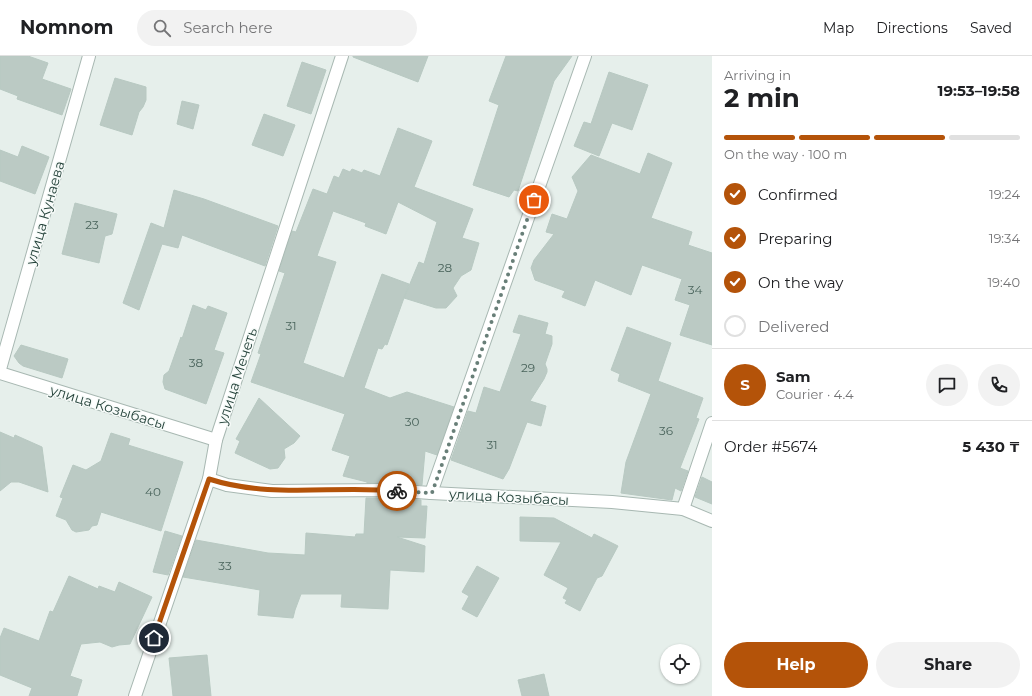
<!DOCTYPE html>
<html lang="en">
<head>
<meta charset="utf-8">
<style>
	body { margin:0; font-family:Montserrat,sans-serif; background:#f2f2f2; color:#202124; height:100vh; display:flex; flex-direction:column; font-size:15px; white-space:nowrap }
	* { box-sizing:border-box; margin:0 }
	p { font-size:13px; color:#757577 }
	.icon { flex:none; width:22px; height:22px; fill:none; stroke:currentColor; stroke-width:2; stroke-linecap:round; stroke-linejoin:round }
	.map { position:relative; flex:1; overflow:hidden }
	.panel { display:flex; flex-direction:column; background:#fff; width:320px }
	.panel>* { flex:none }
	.fabs { position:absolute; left:660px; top:588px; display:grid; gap:8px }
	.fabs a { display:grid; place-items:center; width:40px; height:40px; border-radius:50%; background:#fff; box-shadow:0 1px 3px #0004; font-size:20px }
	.pin { position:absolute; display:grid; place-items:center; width:34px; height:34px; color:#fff; margin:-17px; border:2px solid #fff; border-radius:50%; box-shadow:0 1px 4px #0007 }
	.courier { position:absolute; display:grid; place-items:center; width:40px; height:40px; margin:-20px; border:3px solid #b45309; border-radius:50%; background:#fff; color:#222; box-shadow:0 1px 5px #0007 }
	.headline em { font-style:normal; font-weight:700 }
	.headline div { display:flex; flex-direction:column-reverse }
	.headline { display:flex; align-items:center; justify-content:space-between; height:68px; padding:0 12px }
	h1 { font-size:26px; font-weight:700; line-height:30px }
	.bar { display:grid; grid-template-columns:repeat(4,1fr); gap:6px 4px; align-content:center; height:48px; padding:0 12px }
	.bar i { height:5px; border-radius:3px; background:#e0e0e0 }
	.bar .current { background:#b45309 }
	.bar p { grid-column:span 4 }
	.line { display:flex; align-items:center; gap:10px; padding:0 12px; border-top:1px solid #e0e0e0 }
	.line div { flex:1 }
	.round { display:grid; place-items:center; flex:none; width:42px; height:42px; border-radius:21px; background:#f2f2f2 }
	ol { padding:0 12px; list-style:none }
	li { display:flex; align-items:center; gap:12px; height:44px }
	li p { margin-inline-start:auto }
	li .icon { padding:4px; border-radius:50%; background:#b45309; color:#fff; stroke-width:4 }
	li:last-child { color:#757577 }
	li i { width:22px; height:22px; border:2px solid #e0e0e0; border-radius:50% }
	.cta { display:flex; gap:8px; margin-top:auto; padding:8px 12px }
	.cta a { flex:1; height:46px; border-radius:24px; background:#b45309; color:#fff; font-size:16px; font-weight:700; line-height:46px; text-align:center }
	.cta a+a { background:#f2f2f2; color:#202124 }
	header { display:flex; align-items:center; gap:24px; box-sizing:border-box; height:56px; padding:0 20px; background:#fff; border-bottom:1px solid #e0e0e0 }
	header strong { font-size:19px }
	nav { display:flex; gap:22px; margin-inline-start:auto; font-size:14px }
	.search { width:280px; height:36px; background:#f2f2f2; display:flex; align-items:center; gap:10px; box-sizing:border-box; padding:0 14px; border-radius:22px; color:#757577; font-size:15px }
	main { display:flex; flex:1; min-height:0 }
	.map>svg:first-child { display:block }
</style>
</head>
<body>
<header>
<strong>Nomnom</strong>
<div class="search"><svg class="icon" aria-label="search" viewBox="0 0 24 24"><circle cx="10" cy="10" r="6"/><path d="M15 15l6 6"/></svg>Search here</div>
<nav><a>Map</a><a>Directions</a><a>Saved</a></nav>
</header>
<main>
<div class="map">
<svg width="712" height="640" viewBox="0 0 712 640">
	<rect width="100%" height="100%" fill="#e6efeb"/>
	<g fill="#bbcac4" stroke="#b8c9c2">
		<path d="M0 0H28L48 7 42 23 71 33 62 59 17 43 18 40 0 33Z"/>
		<path d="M353 0H428L418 26 353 1Z"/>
		<path d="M506 0H572L554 25 518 135 514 134 509 141 473 129 499 49 489 45Z"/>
		<path d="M302 6 326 14 311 58 287 50Z"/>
		<path d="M609 16 648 29 632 74 612 67 599 100 574 90 584 66 591 68Z"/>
		<path d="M115 22 146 31V44L143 51 139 56 132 79 100 69Z"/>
		<path d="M182 45 199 49 193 73 177 68Z"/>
		<path d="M264 58 295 69 283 100 252 89Z"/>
		<path d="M398 72 432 85 414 131 473 153 462 182 479 187 471 214 461 220 453 232 457 240 446 252H436L404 242 419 206 424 208 437 166 398 146 386 178 365 170 366 167 333 155 317 200 336 206 303 307 344 322 382 218 409 228 387 289 385 288 382 293 378 292 364 332 390 342 407 336 454 351 437 399 425 395 422 429 387 427H367V426L343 420 350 400 332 394 345 358 251 326 261 298 258 297 285 217 279 215 292 175 296 176 313 133 327 138 334 120 339 122 343 113 350 116 352 113 362 117 364 114 380 120Z"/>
		<path d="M22 90 49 101 35 138 0 125V94L18 101Z"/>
		<path d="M648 97 672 107 651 162 692 176 688 189 712 197V289L680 279 690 249 675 244 682 223 642 209 631 239 595 224 585 250 562 241 565 235 535 224 531 212 534 204 554 178 546 176 552 158 567 163 578 135 572 121 591 99 640 118Z"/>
		<path d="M174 134 204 143 278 170 265 210 182 179 178 192 162 188 139 254 123 247 151 167 164 172Z"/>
		<path d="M75 147 117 158 112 178 105 180 99 207 62 198Z"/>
		<path d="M193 249 206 254 208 250 227 257 214 294 224 297 206 348 165 333 163 326 164 319 169 315 181 281 182 283Z"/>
		<path d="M519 259 548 267 545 278 552 280V288L545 308 547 313V316L544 323 530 345 546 350 541 370 527 366 509 413 503 423 451 404 468 355 476 357 484 331 500 336 521 278 513 276Z"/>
		<path d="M627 271 671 287 658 325 703 342 696 362 699 363 680 412 688 415 681 435 675 432 672 444 621 437 626 406 651 338 618 325 620 318 611 314Z"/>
		<path d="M21 289 68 303 62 322 23 310 19 307 14 300Z"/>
		<path d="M259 342 300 380 294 387 284 393 285 402 278 412 270 413 235 397 240 385 236 383Z"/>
		<path d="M0 376 14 382 15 379 42 391 48 436 19 426H11L0 435Z"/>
		<path d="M111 377 130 383 128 389 183 406 161 475 101 456 97 469 92 470 89 474 76 476 72 474 66 464 56 460 63 442 60 441 73 409 86 414 101 405Z"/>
		<path d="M702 421 712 426V448L695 441Z"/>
		<path d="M366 442H387L421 444V450H427L425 482 397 481 425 490 424 516 390 514 388 553 341 551 342 538H301L295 554 293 562 258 559 260 534 183 521 196 484 268 497 305 499 306 477 355 481 356 478H364Z"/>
		<path d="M520 461 554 462 592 482 594 478 618 490 602 520 597 522 580 555 565 547 567 544 563 542 568 532 544 519 561 486 520 485Z"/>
		<path d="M165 475 182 480 168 519 153 516Z"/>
		<path d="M477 510 499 522 477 561 462 553 469 540 462 536Z"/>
		<path d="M69 520 98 533 99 530 115 536 119 526 152 541 130 588 119 589 112 591 100 586 81 588 70 620 82 624 77 640H29L32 632 0 619V582L4 572 39 585 50 555 53 556Z"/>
		<path d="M207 599 211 640H173L169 602Z"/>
		<path d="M544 618 549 640H522L518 624Z"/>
	</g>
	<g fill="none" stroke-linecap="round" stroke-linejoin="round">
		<defs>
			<g id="minor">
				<path d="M0 313 89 0"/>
				<path d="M0 317 216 384"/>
				<path d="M209 423 227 429 272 435 387 434 431 437 612 446 683 453 712 465"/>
				<path d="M431 437 585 0"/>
				<path d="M683 453 712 367"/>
				<path d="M135 640 209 423 216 384 342 0"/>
			</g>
		</defs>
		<use href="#minor" stroke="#a8b8b2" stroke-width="14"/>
		<use href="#minor" stroke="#fff" stroke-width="12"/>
	</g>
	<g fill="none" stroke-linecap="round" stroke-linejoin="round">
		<path stroke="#687f78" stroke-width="4" stroke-dasharray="0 7.2" d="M397 435 432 437 534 144"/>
		<path stroke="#b45309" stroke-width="5" d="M154 582 209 423C271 443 333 429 397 435"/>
	</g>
	<g text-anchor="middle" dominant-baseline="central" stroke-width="3" stroke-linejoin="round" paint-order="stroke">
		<g font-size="12" fill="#4a645c">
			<text x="92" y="168">23</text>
			<text x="445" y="211">28</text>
			<text x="695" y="233">34</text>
			<text x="291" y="269">31</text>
			<text x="196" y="306">38</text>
			<text x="528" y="311">29</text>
			<text x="412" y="365">30</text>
			<text x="666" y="374">36</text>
			<text x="492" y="388">31</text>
			<text x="153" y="435">40</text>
			<text x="225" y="509">33</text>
		</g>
		<g font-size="14" fill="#24423a" stroke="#f7fbf9">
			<text transform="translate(45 157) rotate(-74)">улица Кунаева</text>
			<text transform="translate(237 320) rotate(-72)">улица Мечеть</text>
			<text transform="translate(108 351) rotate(17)">улица Козыбасы</text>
			<text transform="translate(509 441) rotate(3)">улица Козыбасы</text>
		</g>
	</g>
</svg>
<div class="fabs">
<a><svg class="icon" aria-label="locate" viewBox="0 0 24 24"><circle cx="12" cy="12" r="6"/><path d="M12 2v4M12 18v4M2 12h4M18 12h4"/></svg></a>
</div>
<div class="pin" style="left:534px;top:144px;background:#ea580c"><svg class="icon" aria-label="bag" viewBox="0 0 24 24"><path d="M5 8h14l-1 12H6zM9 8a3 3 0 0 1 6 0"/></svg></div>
<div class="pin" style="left:154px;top:582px;background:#1f2937"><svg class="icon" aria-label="home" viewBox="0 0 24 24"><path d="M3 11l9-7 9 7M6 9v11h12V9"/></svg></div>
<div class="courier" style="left:397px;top:435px"><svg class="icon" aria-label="bike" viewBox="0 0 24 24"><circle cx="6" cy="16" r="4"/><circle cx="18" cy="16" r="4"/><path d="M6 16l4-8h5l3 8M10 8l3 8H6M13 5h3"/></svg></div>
</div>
<section class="panel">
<div class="headline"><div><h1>2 min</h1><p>Arriving in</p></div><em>19:53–19:58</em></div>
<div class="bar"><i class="current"></i><i class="current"></i><i class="current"></i><i></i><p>On the way · 100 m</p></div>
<ol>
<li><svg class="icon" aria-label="check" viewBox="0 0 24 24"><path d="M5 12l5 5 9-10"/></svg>Confirmed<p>19:24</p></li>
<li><svg class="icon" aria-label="check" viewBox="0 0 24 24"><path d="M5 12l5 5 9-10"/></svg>Preparing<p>19:34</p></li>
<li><svg class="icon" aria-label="check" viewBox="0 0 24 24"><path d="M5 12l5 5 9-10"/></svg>On the way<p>19:40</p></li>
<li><i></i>Delivered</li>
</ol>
<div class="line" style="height:72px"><b class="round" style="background:#b45309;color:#fff">S</b><div><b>Sam</b><p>Courier · 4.4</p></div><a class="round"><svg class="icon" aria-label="chat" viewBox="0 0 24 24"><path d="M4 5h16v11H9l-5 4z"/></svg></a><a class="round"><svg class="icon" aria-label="phone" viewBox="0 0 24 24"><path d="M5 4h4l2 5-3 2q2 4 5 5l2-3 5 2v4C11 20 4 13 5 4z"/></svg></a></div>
<div class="line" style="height:52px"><div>Order #5674</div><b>5 430 ₸</b></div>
<div class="cta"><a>Help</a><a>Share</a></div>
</section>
</main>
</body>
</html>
